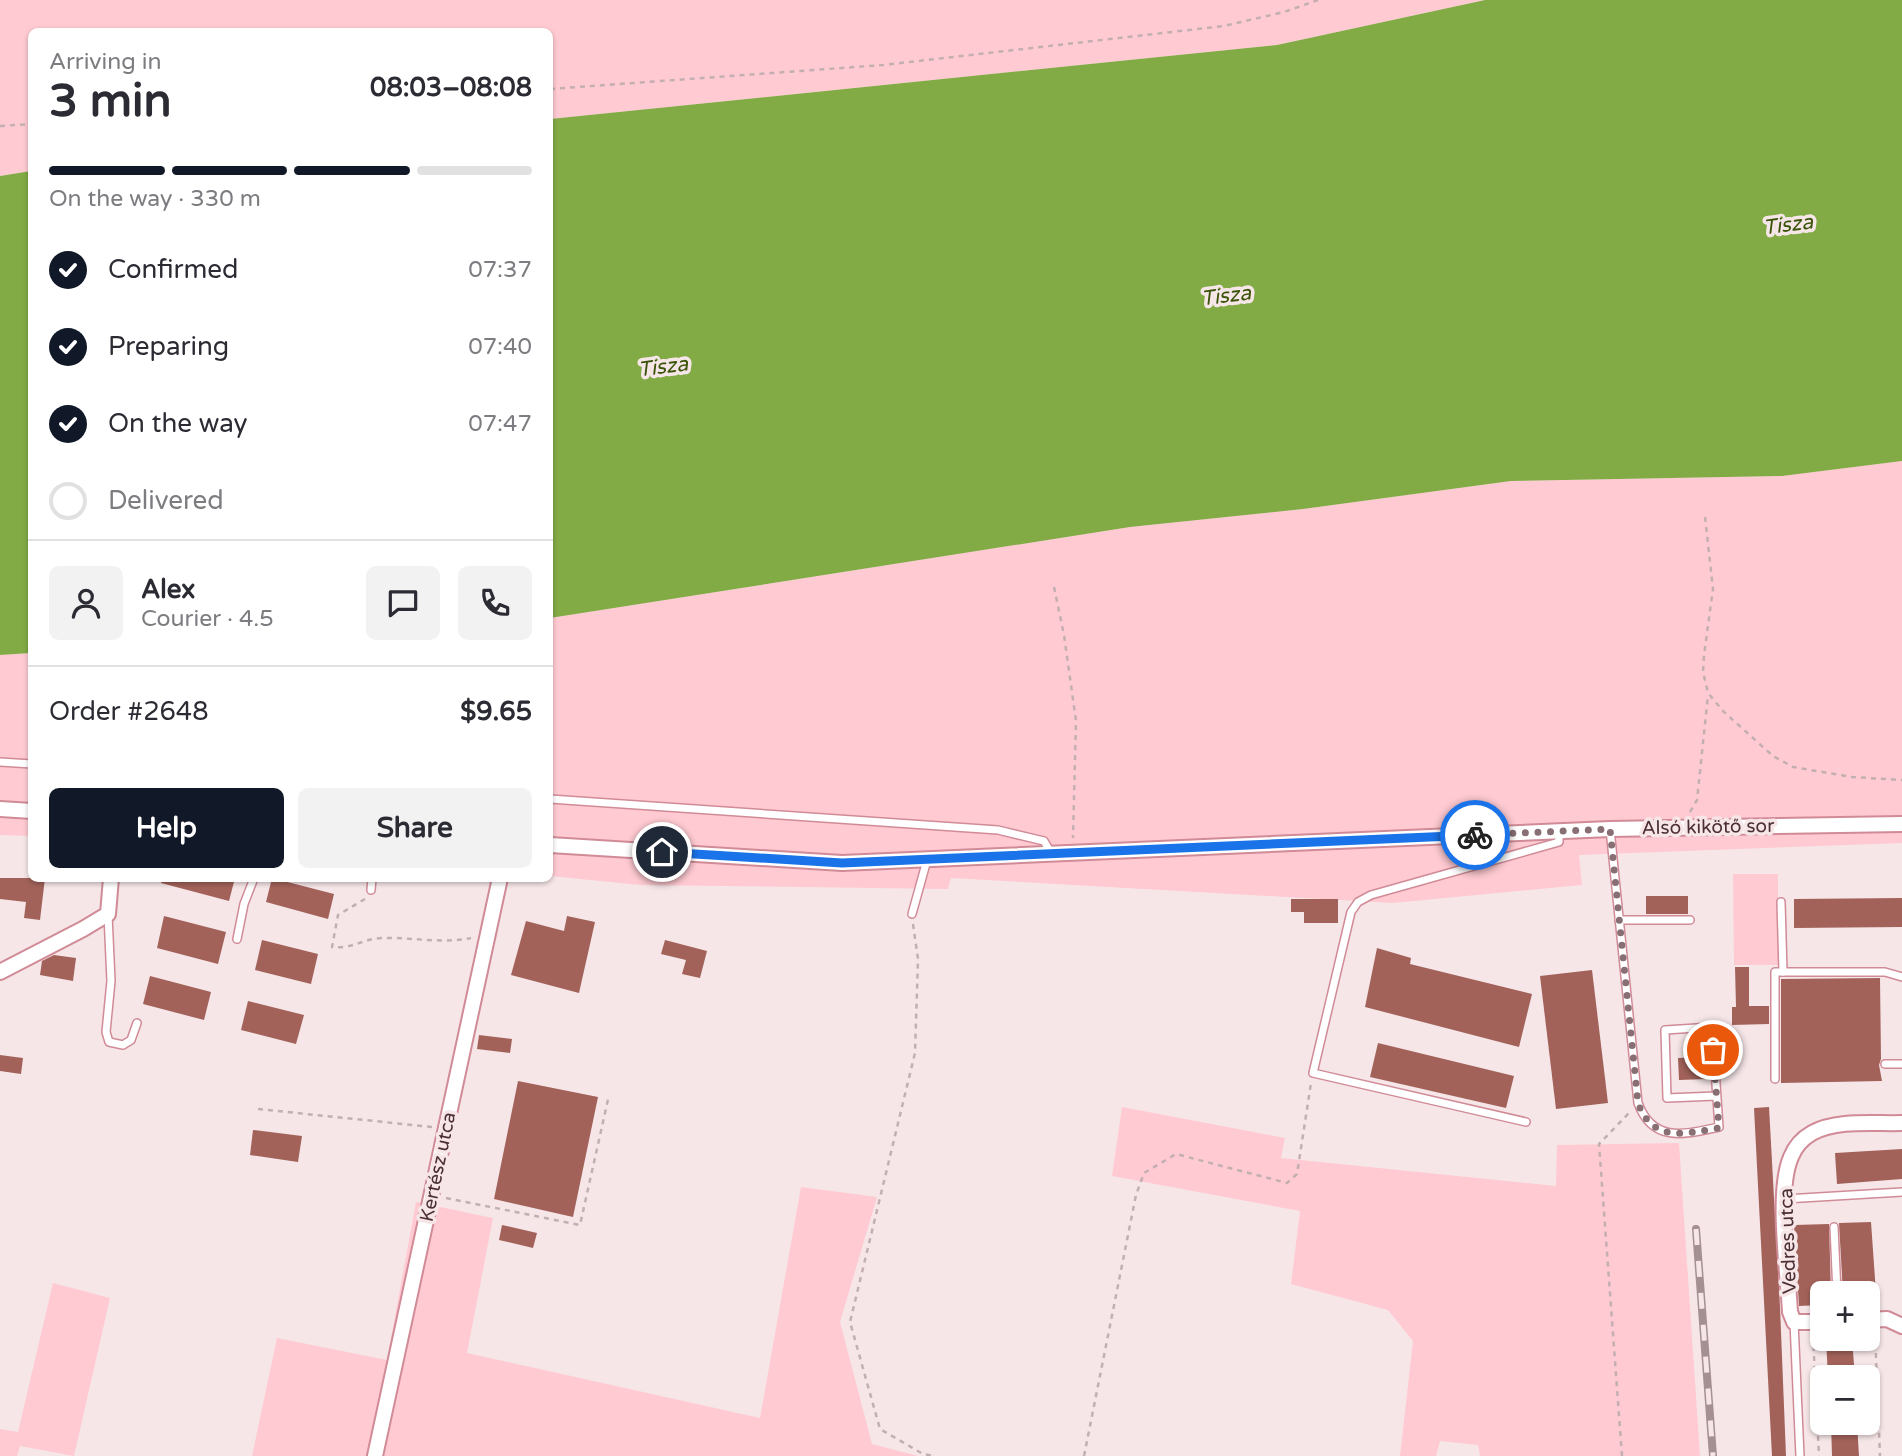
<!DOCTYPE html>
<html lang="en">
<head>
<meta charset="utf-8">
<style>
	body { margin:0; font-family:"Varela Round",sans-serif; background:#f2f2f3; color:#2b2b33; height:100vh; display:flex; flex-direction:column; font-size:26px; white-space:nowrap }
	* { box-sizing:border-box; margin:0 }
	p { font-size:23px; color:#7c7c81 }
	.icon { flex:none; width:38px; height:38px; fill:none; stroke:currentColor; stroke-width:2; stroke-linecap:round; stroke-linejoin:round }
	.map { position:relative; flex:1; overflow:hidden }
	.side { position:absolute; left:28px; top:28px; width:525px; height:854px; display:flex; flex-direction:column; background:#fff; border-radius:10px; box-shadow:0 2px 5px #0004 }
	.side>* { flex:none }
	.controls { position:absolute; left:1810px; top:1281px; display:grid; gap:14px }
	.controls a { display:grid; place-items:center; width:70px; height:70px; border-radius:10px; background:#fff; box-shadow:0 2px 5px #0004; font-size:35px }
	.pin { position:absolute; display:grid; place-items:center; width:60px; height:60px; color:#fff; margin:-30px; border:4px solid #fff; border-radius:50%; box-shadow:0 2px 7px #0007 }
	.courier { position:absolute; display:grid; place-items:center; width:70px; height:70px; margin:-35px; border:5px solid #1a73e8; border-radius:50%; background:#fff; color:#222; box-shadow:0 2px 9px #0007 }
	.headline em { font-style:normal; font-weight:800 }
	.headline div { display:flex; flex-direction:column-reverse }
	.headline { display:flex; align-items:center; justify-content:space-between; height:119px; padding:0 21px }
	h1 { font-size:46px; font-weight:800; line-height:52px }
	.bar { display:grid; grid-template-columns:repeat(4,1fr); gap:10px 7px; align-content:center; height:84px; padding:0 21px }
	.bar i { height:9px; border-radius:5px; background:#e1e1e2 }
	.bar .selected { background:#111827 }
	.bar p { grid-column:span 4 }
	.line { display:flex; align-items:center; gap:18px; padding:0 21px; border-top:2px solid #e1e1e2 }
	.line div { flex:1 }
	.round { display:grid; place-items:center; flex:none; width:74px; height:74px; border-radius:10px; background:#f2f2f3 }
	ol { padding:0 21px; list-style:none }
	li { display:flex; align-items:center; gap:21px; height:77px }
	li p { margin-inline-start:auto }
	li .icon { padding:7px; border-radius:50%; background:#111827; color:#fff; stroke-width:4 }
	li:last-child { color:#7c7c81 }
	li i { width:38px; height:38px; border:4px solid #e1e1e2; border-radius:50% }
	.action { display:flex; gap:14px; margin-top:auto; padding:14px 21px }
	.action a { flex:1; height:80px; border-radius:10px; background:#111827; color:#fff; font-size:28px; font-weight:800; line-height:80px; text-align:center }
	.action a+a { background:#f2f2f3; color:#2b2b33 }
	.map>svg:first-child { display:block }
</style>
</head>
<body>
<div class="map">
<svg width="1902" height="1456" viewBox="0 0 1902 1456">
	<rect width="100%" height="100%" fill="#f6e6e8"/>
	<g fill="#ffcad2">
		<path d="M0 0H1485L1277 45 550 119V32H32L31 171 0 176Z"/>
		<path d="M1902 461V843L1579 855 1582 885 1393 903 951 878 948 889 640 885 550 876V618L1130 527 1303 509 1511 481 1782 476Z"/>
		<path d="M31 653V836L0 835V655Z"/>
		<path d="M1733 874H1778V965H1734Z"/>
		<path d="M1122 1107 1285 1138 1281 1158 1556 1186 1557 1145 1679 1143 1700 1456H1480L1478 1445 1440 1441 1436 1456H1400L1413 1341 1388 1310 1291 1284 1300 1211 1112 1176Z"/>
		<path d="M801 1187 877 1197 840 1322 872 1444 918 1456H252L277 1338 387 1360 416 1202 493 1218 467 1353 760 1418Z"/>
		<path d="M53 1283 110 1298 74 1456 20 1446 17 1456H0V1429L18 1432Z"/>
	</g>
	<g fill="#82ab46">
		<path d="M1485 0H1902V461L1782 476 1511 481 1303 509 1130 527 550 618V119L1277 45Z"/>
		<path d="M31 171V653L0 655V176Z"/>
	</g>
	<g fill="#a2625a">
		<path d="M0 878H45L40 920 24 918 26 902 0 899Z"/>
		<path d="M162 878H235L229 901 161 883Z"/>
		<path d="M272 878 334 894 328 919 266 902Z"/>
		<rect x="1646" y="896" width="42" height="18"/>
		<path d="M1902 898V927L1794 928V899Z"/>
		<path d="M1291 899H1338V923H1304V912H1291Z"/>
		<path d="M164 916 226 932 218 964 157 948Z"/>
		<path d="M567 916 595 922 579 993 511 975 526 921 564 931Z"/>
		<path d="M262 940 318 954 311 984 255 970Z"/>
		<path d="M665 940 707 951 700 978 682 974 686 960 661 954Z"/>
		<path d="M1377 948 1411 958 1410 964 1532 994 1519 1047 1365 1007Z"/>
		<path d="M54 955 76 958 73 981 40 975 42 961Z"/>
		<path d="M1735 967H1749V1006H1769V1024L1732 1025V1007H1736Z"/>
		<path d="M1592 970 1608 1103 1556 1109 1540 976Z"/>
		<path d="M150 976 211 992 204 1020 143 1004Z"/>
		<path d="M1880 978 1881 1059 1879 1065 1882 1081 1781 1083V979Z"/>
		<path d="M248 1001 304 1015 296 1044 241 1030Z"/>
		<path d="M479 1035 512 1039 510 1053 477 1049Z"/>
		<path d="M1378 1043 1514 1076 1506 1108 1370 1077Z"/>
		<path d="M0 1055 23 1058 21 1074 0 1071Z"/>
		<path d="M1706 1057 1707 1079 1679 1080 1678 1058Z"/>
		<path d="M518 1081 598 1097 573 1217 494 1199Z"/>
		<path d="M1769 1107 1780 1307 1786 1456H1772L1754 1108Z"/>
		<path d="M253 1130 302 1136 298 1162 250 1155Z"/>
		<path d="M1902 1149V1179L1837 1184 1835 1153Z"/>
		<path d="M1871 1222 1876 1293H1843L1839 1223Z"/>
		<path d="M1829 1224 1831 1293H1822V1305L1799 1306 1794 1225Z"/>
		<path d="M502 1225 537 1233 533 1248 499 1240Z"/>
		<path d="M1826 1339H1852L1855 1377H1828Z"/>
		<path d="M1831 1423H1857L1859 1456H1832Z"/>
	</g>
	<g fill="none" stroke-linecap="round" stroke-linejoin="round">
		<defs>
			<g id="lane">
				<path d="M0 762 32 764"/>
				<path d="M550 799 998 830 1044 841 1051 853"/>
				<path d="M1610 829 1638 1103C1653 1144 1686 1134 1719 1127L1712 1027 1665 1030 1667 1098 1716 1096"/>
				<path d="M371 890 372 878"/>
				<path d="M1781 902 1783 972"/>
				<path d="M912 914 927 860"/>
				<path d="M108 915 111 981 106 1032 109 1042 123 1045 131 1040 137 1023"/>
				<path d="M1619 920H1690"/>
				<path d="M237 939 244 904 254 878"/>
				<path d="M1885 1064H1902"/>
				<path d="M1775 1079V972H1885L1902 977"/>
				<path d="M1526 1122 1313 1073 1351 912 1358 902 1371 895 1559 842V831"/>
				<path d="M1785 1199 1902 1192"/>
				<path d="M1834 1227 1837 1293"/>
				<path d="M1794 1322 1800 1456"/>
			</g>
			<g id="street">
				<path d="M0 809 32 811"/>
				<path d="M550 845 842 863 1610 829 1902 824"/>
				<path d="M0 972 83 929 108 914 111 878"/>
				<path d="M1867 1320 1887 1319 1902 1326"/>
				<path d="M1822 1322H1794L1790 1312C1788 1272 1776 1191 1791 1157 1795 1147 1803 1138 1812 1133 1837 1119 1875 1124 1902 1123"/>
				<path d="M375 1456 500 878"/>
			</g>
		</defs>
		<use href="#lane" stroke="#d08b97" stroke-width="10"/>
		<use href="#street" stroke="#d08b97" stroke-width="18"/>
		<g stroke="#c3afb2" stroke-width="2.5" stroke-dasharray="5 5" stroke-linecap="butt">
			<path d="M550 89 883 65 1224 26 1284 12 1318 0"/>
			<path d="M0 126 32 124"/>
			<path d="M1705 517 1713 589 1704 655 1703 672 1708 693 1724 712 1773 756 1793 767 1852 777 1902 780"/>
			<path d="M1054 587 1064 635 1076 721 1073 838"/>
			<path d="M1690 812 1697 800 1708 695"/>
			<path d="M365 899 338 915 332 947C352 949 363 939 381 938 411 937 441 944 471 938"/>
			<path d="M913 924 918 959 915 1053 850 1322 880 1429 923 1454 934 1456"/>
			<path d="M258 1109 432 1127"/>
			<path d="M446 1198 580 1225 609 1095"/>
			<path d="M1875 1333 1880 1456"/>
			<path d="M1813 1336 1819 1456"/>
			<path d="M1084 1456 1136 1195 1144 1173 1176 1154 1287 1183 1297 1174 1311 1083"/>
			<path d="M1622 1456 1599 1144 1629 1113"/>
		</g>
		<use href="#lane" stroke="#fff" stroke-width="7"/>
		<use href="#street" stroke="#fff" stroke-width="14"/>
		<defs>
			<path id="rail" d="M1696 1229 1713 1456"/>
		</defs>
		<use href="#rail" stroke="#a48f92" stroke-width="8"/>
		<use href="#rail" stroke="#f6e6e8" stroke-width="5" stroke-dasharray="16" stroke-linecap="butt"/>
	</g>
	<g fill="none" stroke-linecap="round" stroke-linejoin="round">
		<path stroke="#876f73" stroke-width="7" stroke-dasharray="0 12.6" d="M1475 835 1610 829 1638 1103C1653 1144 1686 1133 1719 1128L1713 1050"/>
		<path stroke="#1a73e8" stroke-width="9" d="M662 852 842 863 1475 835"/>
	</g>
	<g text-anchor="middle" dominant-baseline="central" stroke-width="7" stroke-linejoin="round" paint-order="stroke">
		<g font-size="19" fill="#4b2f34" stroke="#f6e6e8">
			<text transform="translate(1708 827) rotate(-1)">Alsó kikötő sor</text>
			<text transform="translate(438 1167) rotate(-78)">Kertész utca</text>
			<text transform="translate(1788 1241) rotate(-92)">Vedres utca</text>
		</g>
		<g font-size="21" font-style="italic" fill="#395308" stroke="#f6e6e8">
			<text transform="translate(1788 225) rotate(-7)">Tisza</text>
			<text transform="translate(1226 296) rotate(-7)">Tisza</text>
			<text transform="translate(663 367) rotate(-7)">Tisza</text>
		</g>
	</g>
</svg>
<div class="controls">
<a>+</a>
<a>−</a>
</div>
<div class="pin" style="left:1713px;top:1050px;background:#ea580c"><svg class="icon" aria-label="bag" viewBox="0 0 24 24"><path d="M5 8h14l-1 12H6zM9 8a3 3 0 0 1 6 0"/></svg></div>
<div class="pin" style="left:662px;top:852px;background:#1f2937"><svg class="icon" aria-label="home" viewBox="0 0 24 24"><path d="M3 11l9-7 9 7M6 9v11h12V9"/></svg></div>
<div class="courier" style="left:1475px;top:835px"><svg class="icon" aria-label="bike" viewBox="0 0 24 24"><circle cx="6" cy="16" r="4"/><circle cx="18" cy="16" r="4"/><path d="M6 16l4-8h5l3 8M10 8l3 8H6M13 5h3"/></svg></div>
<section class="side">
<div class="headline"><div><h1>3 min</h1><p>Arriving in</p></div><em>08:03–08:08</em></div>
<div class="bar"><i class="selected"></i><i class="selected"></i><i class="selected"></i><i></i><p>On the way · 330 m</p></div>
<ol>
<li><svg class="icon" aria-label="check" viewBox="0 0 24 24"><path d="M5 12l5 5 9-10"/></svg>Confirmed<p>07:37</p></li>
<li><svg class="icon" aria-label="check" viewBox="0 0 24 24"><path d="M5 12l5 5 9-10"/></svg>Preparing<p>07:40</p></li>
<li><svg class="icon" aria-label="check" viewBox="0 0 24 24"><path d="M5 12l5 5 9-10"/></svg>On the way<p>07:47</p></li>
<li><i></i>Delivered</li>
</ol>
<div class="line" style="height:126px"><a class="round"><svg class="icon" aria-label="person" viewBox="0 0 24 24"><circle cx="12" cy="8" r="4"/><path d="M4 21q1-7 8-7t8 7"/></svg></a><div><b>Alex</b><p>Courier · 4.5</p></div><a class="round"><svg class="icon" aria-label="chat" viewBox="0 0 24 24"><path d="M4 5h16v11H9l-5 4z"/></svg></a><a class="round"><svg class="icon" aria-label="phone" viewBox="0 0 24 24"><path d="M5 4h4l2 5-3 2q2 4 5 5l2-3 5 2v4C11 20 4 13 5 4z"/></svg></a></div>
<div class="line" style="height:91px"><div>Order #2648</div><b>$9.65</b></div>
<div class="action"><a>Help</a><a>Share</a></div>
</section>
</div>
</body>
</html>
